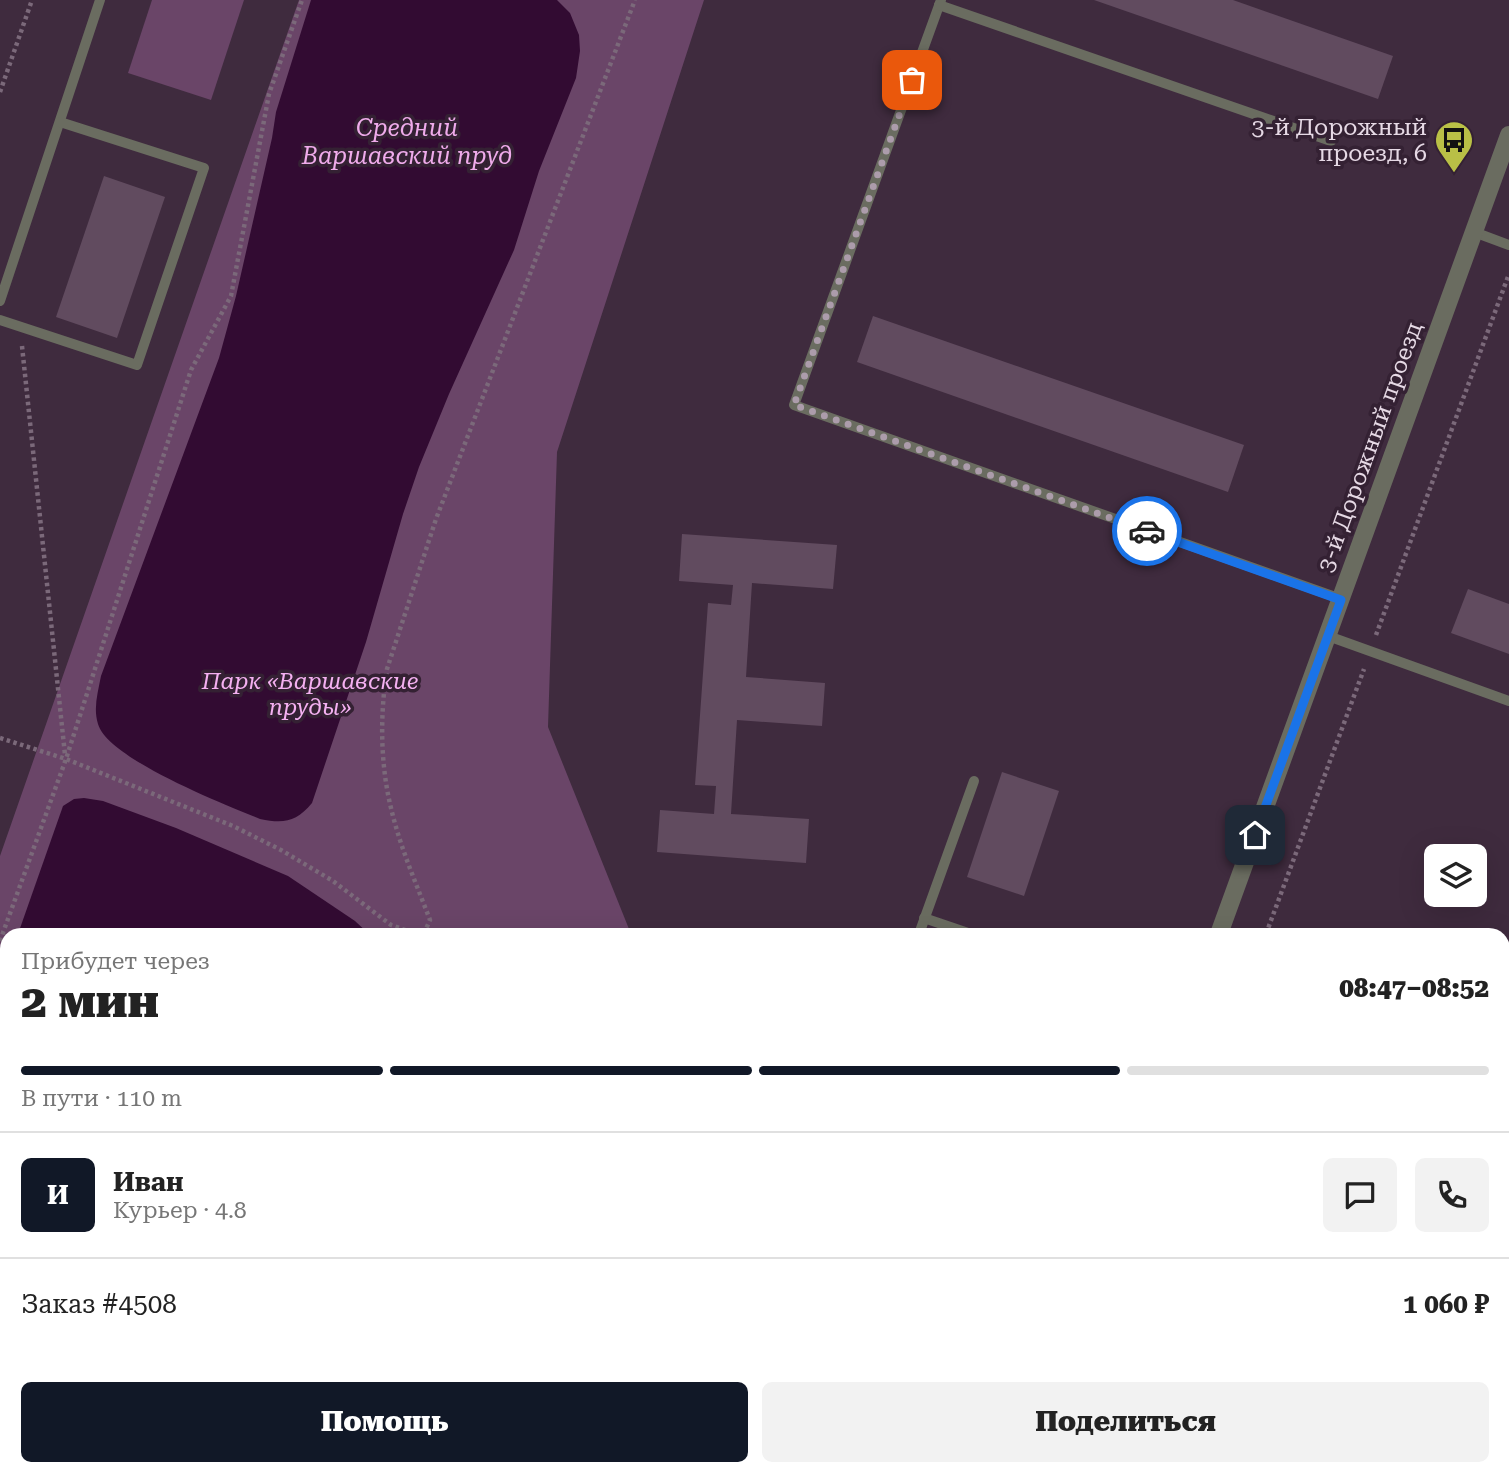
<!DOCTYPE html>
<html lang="ru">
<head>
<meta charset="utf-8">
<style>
	body { margin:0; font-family:"Roboto Serif",serif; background:#f2f2f2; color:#222; height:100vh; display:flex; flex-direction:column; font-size:26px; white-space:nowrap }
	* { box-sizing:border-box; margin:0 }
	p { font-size:23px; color:#767676 }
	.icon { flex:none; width:38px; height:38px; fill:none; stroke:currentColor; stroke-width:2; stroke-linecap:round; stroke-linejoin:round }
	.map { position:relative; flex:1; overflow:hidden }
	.details { position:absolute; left:0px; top:928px; width:1510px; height:548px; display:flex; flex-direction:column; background:#fff; border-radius:21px 21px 0 0; box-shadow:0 7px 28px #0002 }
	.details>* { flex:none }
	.controls { position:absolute; left:1424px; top:844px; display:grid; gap:14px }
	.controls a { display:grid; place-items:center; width:63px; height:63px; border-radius:10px; background:#fff; box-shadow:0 7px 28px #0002; font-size:35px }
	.pin { position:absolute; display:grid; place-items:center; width:60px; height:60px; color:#fff; margin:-30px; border-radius:14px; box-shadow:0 4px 10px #0006 }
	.courier { position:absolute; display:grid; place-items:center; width:70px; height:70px; margin:-35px; border:5px solid #1a73e8; border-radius:50%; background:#fff; color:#222; box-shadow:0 2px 9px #0007 }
	.head em { font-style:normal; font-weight:800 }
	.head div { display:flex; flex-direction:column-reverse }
	.head { display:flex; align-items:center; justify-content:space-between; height:119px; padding:0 21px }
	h1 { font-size:46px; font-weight:800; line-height:52px }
	.bar { display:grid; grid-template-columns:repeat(4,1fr); gap:10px 7px; align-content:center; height:84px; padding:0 21px }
	.bar i { height:9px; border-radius:5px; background:#e0e0e0 }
	.bar .current { background:#111827 }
	.bar p { grid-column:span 4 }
	.line { display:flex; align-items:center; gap:18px; padding:0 21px; border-top:2px solid #e0e0e0 }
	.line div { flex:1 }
	.round { display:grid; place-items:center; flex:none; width:74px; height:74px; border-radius:10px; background:#f2f2f2 }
	.cta { display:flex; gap:14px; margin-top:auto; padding:14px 21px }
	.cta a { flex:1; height:80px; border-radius:10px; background:#111827; color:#fff; font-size:28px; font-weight:800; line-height:80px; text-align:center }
	.cta a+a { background:#f2f2f2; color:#222 }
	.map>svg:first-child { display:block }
</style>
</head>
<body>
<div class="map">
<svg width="1509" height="1474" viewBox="0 0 1509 1474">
	<rect width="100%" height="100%" fill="#3f2b3e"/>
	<path fill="#4c334b" d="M503 1468H885L897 1474H501Z"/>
	<g fill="#6a4568">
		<path d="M152 0H244L211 100 128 73Z"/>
		<path d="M299 0H704L557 452 548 727 631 934H7V1468H503L501 1474H0V856Z"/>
	</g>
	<g fill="#320b32">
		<path d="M311 0H557L570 13 579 35 580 51 576 78 539 171 514 250 449 394 419 467 403 514 366 642 312 803C296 822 284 824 260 819 226 805 108 759 98 724 93 708 98 692 101 676L219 358 236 296 272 138 276 112Z"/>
		<path d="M84 798 103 801 176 828 288 876 355 921 369 934H18L63 806 74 799Z"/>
		<path d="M7 966V1468H48L45 1474H0V986Z"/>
	</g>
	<g fill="#614b5f">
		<path d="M1094 0H1233L1393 56 1378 99Z"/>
		<path d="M104 176 165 197 117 338 56 317Z"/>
		<path d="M873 316 1244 445 1228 492 857 362Z"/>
		<path d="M682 534 837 545 833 589 752 583 746 677 825 683 822 726 737 720 731 814 809 819 806 863 657 852 660 810 714 814 716 786 695 785 708 603 731 605 733 585 679 581Z"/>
		<path d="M1468 589 1509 604V654L1451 633Z"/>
		<path d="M1002 772 1059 791 1024 896 967 877Z"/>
		<path d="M1503 1070 1509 1072V1122L1503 1120Z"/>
		<path d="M573 1468H619L617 1474H571Z"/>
		<path d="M651 1468H697L695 1474H649Z"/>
		<path d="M725 1468H772L770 1474H723Z"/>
		<path d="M801 1468H848L846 1474H799Z"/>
		<path d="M1178 1468H1310L1325 1474H1192Z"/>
	</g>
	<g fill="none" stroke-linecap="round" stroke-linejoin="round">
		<g stroke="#7b697a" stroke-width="4.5" stroke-dasharray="3.5 3.5" stroke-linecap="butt">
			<path d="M0 92 32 0"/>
			<path d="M22 346 65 755"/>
			<path d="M1376 635 1509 274"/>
			<path d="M0 738 66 759 233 826 281 850 333 881 391 925 411 932H441L445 934"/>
			<path d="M426 934 425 931 430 920C416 883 400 847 391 808 380 763 380 714 387 669L436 519 635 0"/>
			<path d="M1266 934 1364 669"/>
			<path d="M0 941 66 759 191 370 231 296 269 94 302 0"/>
			<path d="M985 1468 990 1474"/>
			<path d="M82 1474 85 1468"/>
			<path d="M1068 1474 1071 1468"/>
		</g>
		<g stroke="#6a6c60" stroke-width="10">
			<path d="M941 0 794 405 1341 599"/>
			<path d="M939 5 1331 141"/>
			<path d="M1474 232 1509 245"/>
			<path d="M0 301 100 0"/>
			<path d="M0 320 137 365 204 168 60 122"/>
			<path d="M1328 636 1509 701"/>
			<path d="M924 918 971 934"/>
			<path d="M919 934 974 781"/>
			<path d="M1503 1192 1509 1194"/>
			<path d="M1488 1468 1504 1474"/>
		</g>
		<g stroke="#6a6c60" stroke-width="18">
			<path d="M1219 934 1509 135"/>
			<path d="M1021 1474 1023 1468"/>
		</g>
	</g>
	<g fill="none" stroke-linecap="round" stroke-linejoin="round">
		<path stroke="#ac9cab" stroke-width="7" stroke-dasharray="0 12.6" d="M912 80 794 405 1147 531"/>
		<path stroke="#1a73e8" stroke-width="9" d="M1147 531 1341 600 1255 835"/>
	</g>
	<defs>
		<symbol id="bus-pin" viewBox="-11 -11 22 30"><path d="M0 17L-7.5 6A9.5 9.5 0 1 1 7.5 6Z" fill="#b9c046" stroke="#342133"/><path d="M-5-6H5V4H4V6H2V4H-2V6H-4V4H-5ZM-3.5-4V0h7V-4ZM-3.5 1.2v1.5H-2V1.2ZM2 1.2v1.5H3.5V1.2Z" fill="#111"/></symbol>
	</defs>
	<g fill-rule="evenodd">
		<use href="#bus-pin" x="1432" y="118" width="44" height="60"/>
	</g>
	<g text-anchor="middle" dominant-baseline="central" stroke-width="7" stroke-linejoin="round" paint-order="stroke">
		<g font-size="23" fill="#e6d9e5" stroke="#342133" text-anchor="end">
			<text x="1427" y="127">3-й Дорожный<tspan x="1427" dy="26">проезд, 6</tspan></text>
		</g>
		<g font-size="23" fill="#e6d9e5" stroke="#342133">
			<text transform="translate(1370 447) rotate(-70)">3-й Дорожный проезд</text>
		</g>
		<g font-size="23" font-style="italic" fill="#f4b0f1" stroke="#342133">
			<text x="310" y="681">Парк «Варшавские<tspan x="310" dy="26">пруды»</tspan></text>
		</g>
		<g font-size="24" font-style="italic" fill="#efabeb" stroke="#342133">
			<text x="407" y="128">Средний<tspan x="407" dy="28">Варшавский пруд</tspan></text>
		</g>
	</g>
</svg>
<div class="controls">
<a><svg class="icon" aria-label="layers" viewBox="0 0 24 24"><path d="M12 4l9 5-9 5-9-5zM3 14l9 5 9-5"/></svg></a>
</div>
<div class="pin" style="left:912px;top:80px;background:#ea580c"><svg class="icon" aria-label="bag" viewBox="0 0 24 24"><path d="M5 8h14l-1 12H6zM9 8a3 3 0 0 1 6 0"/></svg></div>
<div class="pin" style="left:1255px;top:835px;background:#1f2937"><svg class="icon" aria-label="home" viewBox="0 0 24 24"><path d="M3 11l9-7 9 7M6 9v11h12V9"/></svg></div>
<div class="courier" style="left:1147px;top:531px"><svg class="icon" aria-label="car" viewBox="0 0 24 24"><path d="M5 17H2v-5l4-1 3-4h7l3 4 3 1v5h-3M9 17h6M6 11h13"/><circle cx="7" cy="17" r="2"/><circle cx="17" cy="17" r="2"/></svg></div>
<section class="details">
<div class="head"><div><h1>2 мин</h1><p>Прибудет через</p></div><em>08:47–08:52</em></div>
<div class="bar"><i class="current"></i><i class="current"></i><i class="current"></i><i></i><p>В пути · 110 m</p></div>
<div class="line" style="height:126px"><b class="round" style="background:#111827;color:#fff">И</b><div><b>Иван</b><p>Курьер · 4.8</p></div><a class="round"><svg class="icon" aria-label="chat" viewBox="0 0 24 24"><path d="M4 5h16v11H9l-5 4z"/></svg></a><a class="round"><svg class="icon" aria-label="phone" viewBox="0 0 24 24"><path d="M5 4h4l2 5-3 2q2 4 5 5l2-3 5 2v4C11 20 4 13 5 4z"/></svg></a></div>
<div class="line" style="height:91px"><div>Заказ #4508</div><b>1 060 ₽</b></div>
<div class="cta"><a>Помощь</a><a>Поделиться</a></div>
</section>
</div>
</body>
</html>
